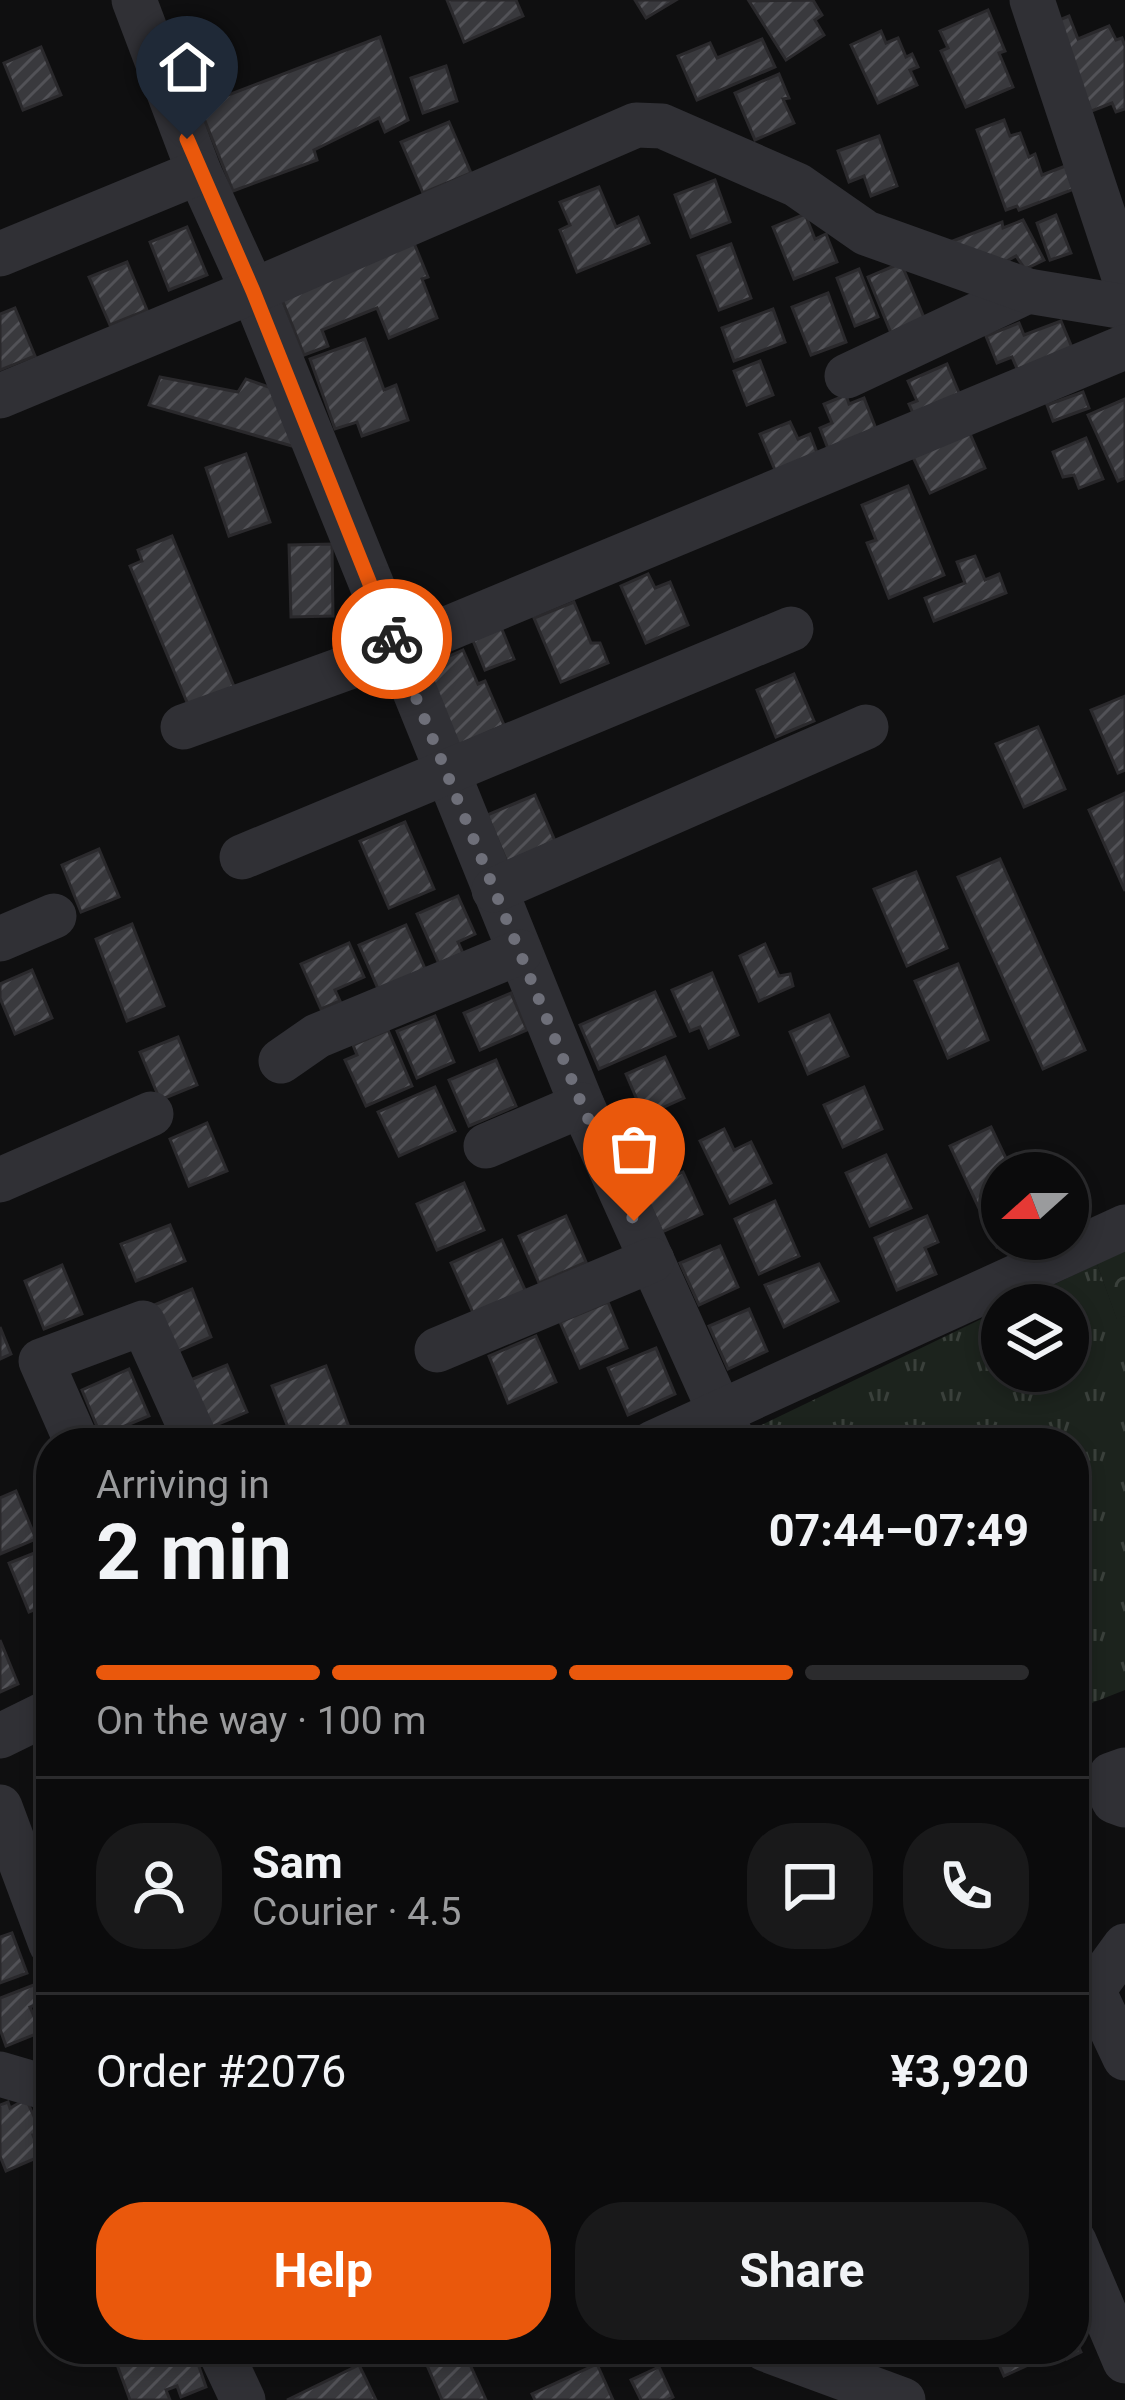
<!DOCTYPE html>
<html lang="en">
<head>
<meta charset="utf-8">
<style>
	body { margin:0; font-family:Roboto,sans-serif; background:#19191a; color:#f1f3f6; height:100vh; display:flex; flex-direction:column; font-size:45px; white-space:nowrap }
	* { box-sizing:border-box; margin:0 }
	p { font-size:39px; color:#9a9b9d }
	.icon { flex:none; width:66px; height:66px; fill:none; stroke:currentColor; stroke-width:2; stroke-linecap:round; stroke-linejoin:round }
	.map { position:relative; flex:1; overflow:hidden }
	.details { position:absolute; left:36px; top:1428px; width:1053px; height:936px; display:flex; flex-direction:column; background:#0b0b0c; border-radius:48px; box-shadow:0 6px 18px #0003,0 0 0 3px #2b2b2d }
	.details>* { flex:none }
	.needle { width:78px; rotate:249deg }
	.tools { position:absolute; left:981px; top:1152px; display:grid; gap:24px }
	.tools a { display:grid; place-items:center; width:108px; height:108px; border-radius:50%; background:#0b0b0c; box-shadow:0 6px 18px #0003,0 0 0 3px #2b2b2d; font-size:60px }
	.pin { position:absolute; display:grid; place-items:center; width:102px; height:102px; color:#fff; margin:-123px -51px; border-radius:50% 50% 50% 0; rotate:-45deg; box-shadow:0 0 12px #0007 }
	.pin .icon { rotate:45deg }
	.courier { position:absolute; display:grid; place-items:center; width:120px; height:120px; margin:-60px; border:9px solid #ea580c; border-radius:50%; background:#fff; color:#222; box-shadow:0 3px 15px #0007 }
	.head em { font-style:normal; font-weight:700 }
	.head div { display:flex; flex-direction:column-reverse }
	.head { display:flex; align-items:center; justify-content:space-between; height:204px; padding:0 60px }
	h1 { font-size:78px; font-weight:700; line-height:90px }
	.bar { display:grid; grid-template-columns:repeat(4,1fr); gap:18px 12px; align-content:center; height:144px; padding:0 60px }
	.bar i { height:15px; border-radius:9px; background:#2b2b2d }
	.bar .on { background:#ea580c }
	.bar p { grid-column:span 4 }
	.line { display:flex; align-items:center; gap:30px; padding:0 60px; border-top:3px solid #2b2b2d }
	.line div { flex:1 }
	.round { display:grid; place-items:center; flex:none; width:126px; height:126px; border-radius:48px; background:#19191a }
	.button { display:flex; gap:24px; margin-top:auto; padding:24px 60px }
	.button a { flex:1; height:138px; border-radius:48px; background:#ea580c; color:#fff; font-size:48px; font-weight:700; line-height:138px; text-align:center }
	.button a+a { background:#19191a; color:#f1f3f6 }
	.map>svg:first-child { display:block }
</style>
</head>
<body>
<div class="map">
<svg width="1125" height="2400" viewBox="0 0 1125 2400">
	<defs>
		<pattern id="grass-tufts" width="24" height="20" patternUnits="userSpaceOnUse" patternTransform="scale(3)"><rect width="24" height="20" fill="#1c231d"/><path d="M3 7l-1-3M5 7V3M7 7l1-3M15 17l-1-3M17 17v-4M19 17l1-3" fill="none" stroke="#3a403b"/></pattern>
		<pattern id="forest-crowns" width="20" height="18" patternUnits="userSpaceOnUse" patternTransform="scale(3)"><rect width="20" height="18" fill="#1c231d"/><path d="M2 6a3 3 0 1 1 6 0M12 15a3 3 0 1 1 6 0" fill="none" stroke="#3a403b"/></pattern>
		<pattern id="building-hatch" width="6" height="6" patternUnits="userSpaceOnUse" patternTransform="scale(3)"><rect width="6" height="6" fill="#39393d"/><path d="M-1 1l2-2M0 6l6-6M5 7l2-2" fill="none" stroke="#525257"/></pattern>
	</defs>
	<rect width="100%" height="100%" fill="#0f0f10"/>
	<path fill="url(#grass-tufts)" d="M1097 1264 1117 1319 1125 1316V1690L1074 1710V1443H758L753 1429 1002 1309V1371H1068V1305H1011Z"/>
	<path fill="url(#forest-crowns)" d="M1125 1251V1316L1117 1320 1097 1264Z"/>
	<g fill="url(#building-hatch)" stroke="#2a292c" stroke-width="3">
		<path d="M447 0H516L523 16 464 42Z"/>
		<path d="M635 0H676L646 18Z"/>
		<path d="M813 0 822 15 815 20 824 35 786 60 749 1Z"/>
		<path d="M988 10 1005 51 999 53 1013 87 966 107 941 51 948 48 940 31Z"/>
		<path d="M1069 16 1078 39 1109 26 1116 40 1122 38 1125 46V109L1116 112 1112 103 1089 112 1054 22Z"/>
		<path d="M881 31 886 43 898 38 906 57 912 54 918 67 910 70 917 85 878 103 851 45Z"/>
		<path d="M380 37 408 120 385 132 379 118 314 150 317 160 233 191 199 106Z"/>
		<path d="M762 39 775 67 697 100 678 56 710 43 717 58Z"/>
		<path d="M41 47 61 95 23 110 4 63Z"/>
		<path d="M446 66 457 101 423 113 411 78Z"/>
		<path d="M779 74 789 98 783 99 794 123 755 140 735 93Z"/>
		<path d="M1004 120 1010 136 1020 133 1029 157 1035 154 1042 175 1068 165 1077 188 1019 210 1017 206 1006 210 977 130Z"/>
		<path d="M449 122 471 173 423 193 401 142Z"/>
		<path d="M879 136 897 186 871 196 864 176 849 182 838 151Z"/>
		<path d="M715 180 730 222 691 237 675 195Z"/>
		<path d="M599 187 616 227 638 217 649 243 577 272 560 230 570 225 560 202Z"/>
		<path d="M805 214 815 239 826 234 837 262 794 279 773 227Z"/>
		<path d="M1056 215 1071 253 1050 260 1037 223Z"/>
		<path d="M1023 220 1044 260 1025 269 1016 256 1003 263 945 244 1002 222 1003 228Z"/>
		<path d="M187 227 207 275 169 290 150 242Z"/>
		<path d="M414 243 428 277 422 279 437 318 389 338 377 308 322 330 328 346 304 355 281 297Z"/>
		<path d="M731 244 751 298 719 310 698 256Z"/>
		<path d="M127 262 147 310 110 325 89 277Z"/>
		<path d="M901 263 925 320 891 333 868 277Z"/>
		<path d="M859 269 878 317 855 326 837 278Z"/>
		<path d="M828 293 846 342 811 355 792 307Z"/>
		<path d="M15 308 35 356 0 370V314Z"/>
		<path d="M773 309 785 342 734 361 722 328Z"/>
		<path d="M1061 321 1073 350 1018 371 1012 357 997 363 986 336 1019 323 1024 335Z"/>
		<path d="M365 339 384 390 396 385 408 420 362 436 357 422 335 429 310 359Z"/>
		<path d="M760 361 773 395 747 405 734 371Z"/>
		<path d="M947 364 962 400 916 420 909 404 917 401 908 381Z"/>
		<path d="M160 377 238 392 246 379 283 392 299 448 149 405Z"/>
		<path d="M1083 392 1089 408 1053 421 1047 405Z"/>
		<path d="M846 395 849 404 864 398 880 439 832 459 820 428 832 423 824 404Z"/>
		<path d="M1125 399V478L1118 481 1088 415Z"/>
		<path d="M790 422 798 439 810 434 822 466 780 482 760 434Z"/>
		<path d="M968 429 985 468 930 493 912 455Z"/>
		<path d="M1086 438 1103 479 1079 488 1074 475 1063 477 1053 452Z"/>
		<path d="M246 454 270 522 229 536 206 468Z"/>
		<path d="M908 486 944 575 889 598 867 543 876 540 862 505Z"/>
		<path d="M172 536 235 689 189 707 130 566 142 561 138 550Z"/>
		<path d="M332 544 333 616 291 617 289 545Z"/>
		<path d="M975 556 985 580 999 574 1006 593 934 621 925 598 965 583 957 562Z"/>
		<path d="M648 574 655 588 670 582 688 625 646 643 621 586Z"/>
		<path d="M574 602 591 643H600L608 663 561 682 534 618Z"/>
		<path d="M501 627 514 659 485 670 472 638Z"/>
		<path d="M463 650 478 684 485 681 504 725 458 746 423 668Z"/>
		<path d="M794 674 814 721 776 737 757 690Z"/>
		<path d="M1125 696V770L1118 773 1091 710Z"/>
		<path d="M1038 727 1065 789 1024 807 996 744Z"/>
		<path d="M1125 793V891L1089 810Z"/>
		<path d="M535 795 555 841 507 862 487 815Z"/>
		<path d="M405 822 434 889 389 908 360 841Z"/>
		<path d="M99 849 119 897 81 912 62 865Z"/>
		<path d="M1000 859 1085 1050 1043 1069 958 877Z"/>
		<path d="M916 872 947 948 907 966 874 889Z"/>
		<path d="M458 896 475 934 458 942 463 953 439 964 417 914Z"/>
		<path d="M132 924 164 1006 127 1021 96 939Z"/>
		<path d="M406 925 426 971 379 991 359 945Z"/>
		<path d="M349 943 364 977 335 990 340 1001 321 1009 301 964Z"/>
		<path d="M765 944 779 976 790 974 793 986 759 1001 740 956Z"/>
		<path d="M958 964 988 1040 948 1058 915 981Z"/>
		<path d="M32 970 52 1018 15 1034 0 998V984Z"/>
		<path d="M712 973 738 1035 709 1048 700 1027 690 1031 672 990Z"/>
		<path d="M655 992 675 1036 599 1069 580 1025Z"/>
		<path d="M511 993 527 1030 480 1050 464 1013Z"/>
		<path d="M829 1015 848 1056 808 1074 790 1032Z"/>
		<path d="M435 1016 454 1062 417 1078 397 1031Z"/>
		<path d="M388 1030 412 1086 366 1106 345 1060 357 1055 353 1045Z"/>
		<path d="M178 1037 197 1085 160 1100 140 1052Z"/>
		<path d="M665 1057 684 1098 644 1116 626 1074Z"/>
		<path d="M496 1060 516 1106 469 1126 449 1080Z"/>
		<path d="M435 1087 455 1131 399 1156 378 1112Z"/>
		<path d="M864 1087 882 1129 843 1147 824 1105Z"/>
		<path d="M207 1123 227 1171 189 1186 170 1139Z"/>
		<path d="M991 1127 1013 1173H1002V1239H1016L997 1247 950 1146Z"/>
		<path d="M724 1129 734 1150 751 1142 771 1183 730 1203 700 1141Z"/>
		<path d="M886 1155 911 1208 870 1226 846 1173Z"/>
		<path d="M683 1172 702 1214 662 1232 643 1190Z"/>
		<path d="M464 1183 484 1230 437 1250 417 1204Z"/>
		<path d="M775 1201 799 1256 759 1274 735 1219Z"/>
		<path d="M566 1216 586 1262 539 1283 519 1236Z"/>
		<path d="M927 1216 938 1242 925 1248 936 1274 897 1290 875 1238Z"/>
		<path d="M170 1225 185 1261 136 1281 121 1244Z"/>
		<path d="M502 1240 526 1292 474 1315 451 1263Z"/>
		<path d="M720 1246 738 1287 699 1305 680 1263Z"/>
		<path d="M819 1264 838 1301 784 1327 765 1285Z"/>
		<path d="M62 1265 82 1314 44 1329 25 1281Z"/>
		<path d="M192 1289 211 1337 174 1353 154 1305Z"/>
		<path d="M608 1302 627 1348 580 1368 560 1322Z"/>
		<path d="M749 1309 767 1351 728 1369 709 1326Z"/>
		<path d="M0 1327 11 1354 0 1359Z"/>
		<path d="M536 1336 556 1382 508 1403 489 1356Z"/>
		<path d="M656 1348 675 1394 628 1415 608 1368Z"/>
		<path d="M227 1365 247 1412 209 1428 190 1380Z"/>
		<path d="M326 1366 355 1443H313L311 1437 294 1443 272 1386Z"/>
		<path d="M129 1369 149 1416 101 1436 82 1390Z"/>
		<path d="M155 1432 160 1443H130Z"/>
		<path d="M16 1491 36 1539 0 1554V1498Z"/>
		<path d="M47 1548 51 1558V1603L29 1612 9 1563Z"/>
		<path d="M51 1621V1665L36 1627Z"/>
		<path d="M0 1640 18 1684 0 1692Z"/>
		<path d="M12 1933 27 1973 0 1983V1937Z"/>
		<path d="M44 1981 51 1999 30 2007 41 2032 6 2046 0 2029V1998Z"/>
		<path d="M26 2099 42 2134 33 2135 41 2156 6 2171 0 2156V2105L8 2102 10 2108Z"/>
		<path d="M1074 2336 1081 2352 1067 2359 1063 2349 1004 2376 992 2349H1074Z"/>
		<path d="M132 2349H193L206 2387 181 2397 177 2386 166 2390 170 2400H130L116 2362 127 2358 125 2351Z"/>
		<path d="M420 2349H463L486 2400H442Z"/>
		<path d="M597 2364 613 2400H535L532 2394Z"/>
		<path d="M359 2365 376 2400H287Z"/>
		<path d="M659 2367 673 2397 667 2400H641L631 2380Z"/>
	</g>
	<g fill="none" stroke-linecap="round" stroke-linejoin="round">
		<g stroke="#303035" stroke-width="45">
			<path d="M134 0 199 172 253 291 582 1105 734 1443"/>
			<path d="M1032 0 1125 280"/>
			<path d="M0 254 199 172"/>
			<path d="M847 376 1028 291"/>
			<path d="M0 396 253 291 636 125 662 126 797 185 866 233 1028 291 1125 307"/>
			<path d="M183 727 396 650 1125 347"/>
			<path d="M242 857 791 629"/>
			<path d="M494 890 866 727"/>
			<path d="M0 939 54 916"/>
			<path d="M281 1061 317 1036 520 952"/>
			<path d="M486 1146 582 1105"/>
			<path d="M0 1180 151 1114"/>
			<path d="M437 1350 652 1260"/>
			<path d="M77 1443 41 1361 143 1323 197 1443"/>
			<path d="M653 1443 1125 1227"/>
			<path d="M0 1736 51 1711"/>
			<path d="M1125 1770 1111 1775 1106 1785 1114 1801 1125 1805"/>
			<path d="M0 1807 51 1944"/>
			<path d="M1125 1946 1093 1990 1125 2058"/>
			<path d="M0 2074 51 2089"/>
			<path d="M1074 2241 1125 2361"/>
			<path d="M219 2349 243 2400"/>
			<path d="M765 2349 903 2400"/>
		</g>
	</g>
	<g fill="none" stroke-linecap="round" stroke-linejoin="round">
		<path stroke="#6e6f79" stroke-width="12" stroke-dasharray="0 21.6" d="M392 639 582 1105 634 1221"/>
		<path stroke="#ea580c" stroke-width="15" d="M187 139 253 291 392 639"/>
	</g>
</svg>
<div class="tools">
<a><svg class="needle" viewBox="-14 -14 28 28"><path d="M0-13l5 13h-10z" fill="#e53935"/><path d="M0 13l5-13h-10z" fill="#9a9b9d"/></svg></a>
<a><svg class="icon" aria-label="layers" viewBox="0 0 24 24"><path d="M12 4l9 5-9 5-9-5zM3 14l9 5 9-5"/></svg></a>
</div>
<div class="pin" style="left:634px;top:1221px;background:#ea580c"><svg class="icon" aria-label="bag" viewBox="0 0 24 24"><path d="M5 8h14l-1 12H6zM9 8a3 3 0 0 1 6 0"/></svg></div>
<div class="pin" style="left:187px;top:139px;background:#1f2937"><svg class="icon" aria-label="home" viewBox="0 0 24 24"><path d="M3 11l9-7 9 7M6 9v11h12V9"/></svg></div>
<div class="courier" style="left:392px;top:639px"><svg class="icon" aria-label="bike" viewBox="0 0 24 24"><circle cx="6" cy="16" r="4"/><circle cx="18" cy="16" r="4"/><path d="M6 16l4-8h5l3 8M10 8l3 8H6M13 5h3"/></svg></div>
<section class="details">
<div class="head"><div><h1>2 min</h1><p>Arriving in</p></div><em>07:44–07:49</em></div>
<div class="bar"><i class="on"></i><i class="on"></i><i class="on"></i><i></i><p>On the way · 100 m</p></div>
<div class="line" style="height:216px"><a class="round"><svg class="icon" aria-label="person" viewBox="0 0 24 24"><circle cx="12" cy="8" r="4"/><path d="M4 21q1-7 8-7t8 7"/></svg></a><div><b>Sam</b><p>Courier · 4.5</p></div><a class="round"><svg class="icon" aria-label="chat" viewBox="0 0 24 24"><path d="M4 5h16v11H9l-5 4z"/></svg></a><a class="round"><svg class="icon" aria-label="phone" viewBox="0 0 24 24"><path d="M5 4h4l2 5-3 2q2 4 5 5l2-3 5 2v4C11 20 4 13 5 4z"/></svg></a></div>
<div class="line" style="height:156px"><div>Order #2076</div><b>¥3,920</b></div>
<div class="button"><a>Help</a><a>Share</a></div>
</section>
</div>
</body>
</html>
